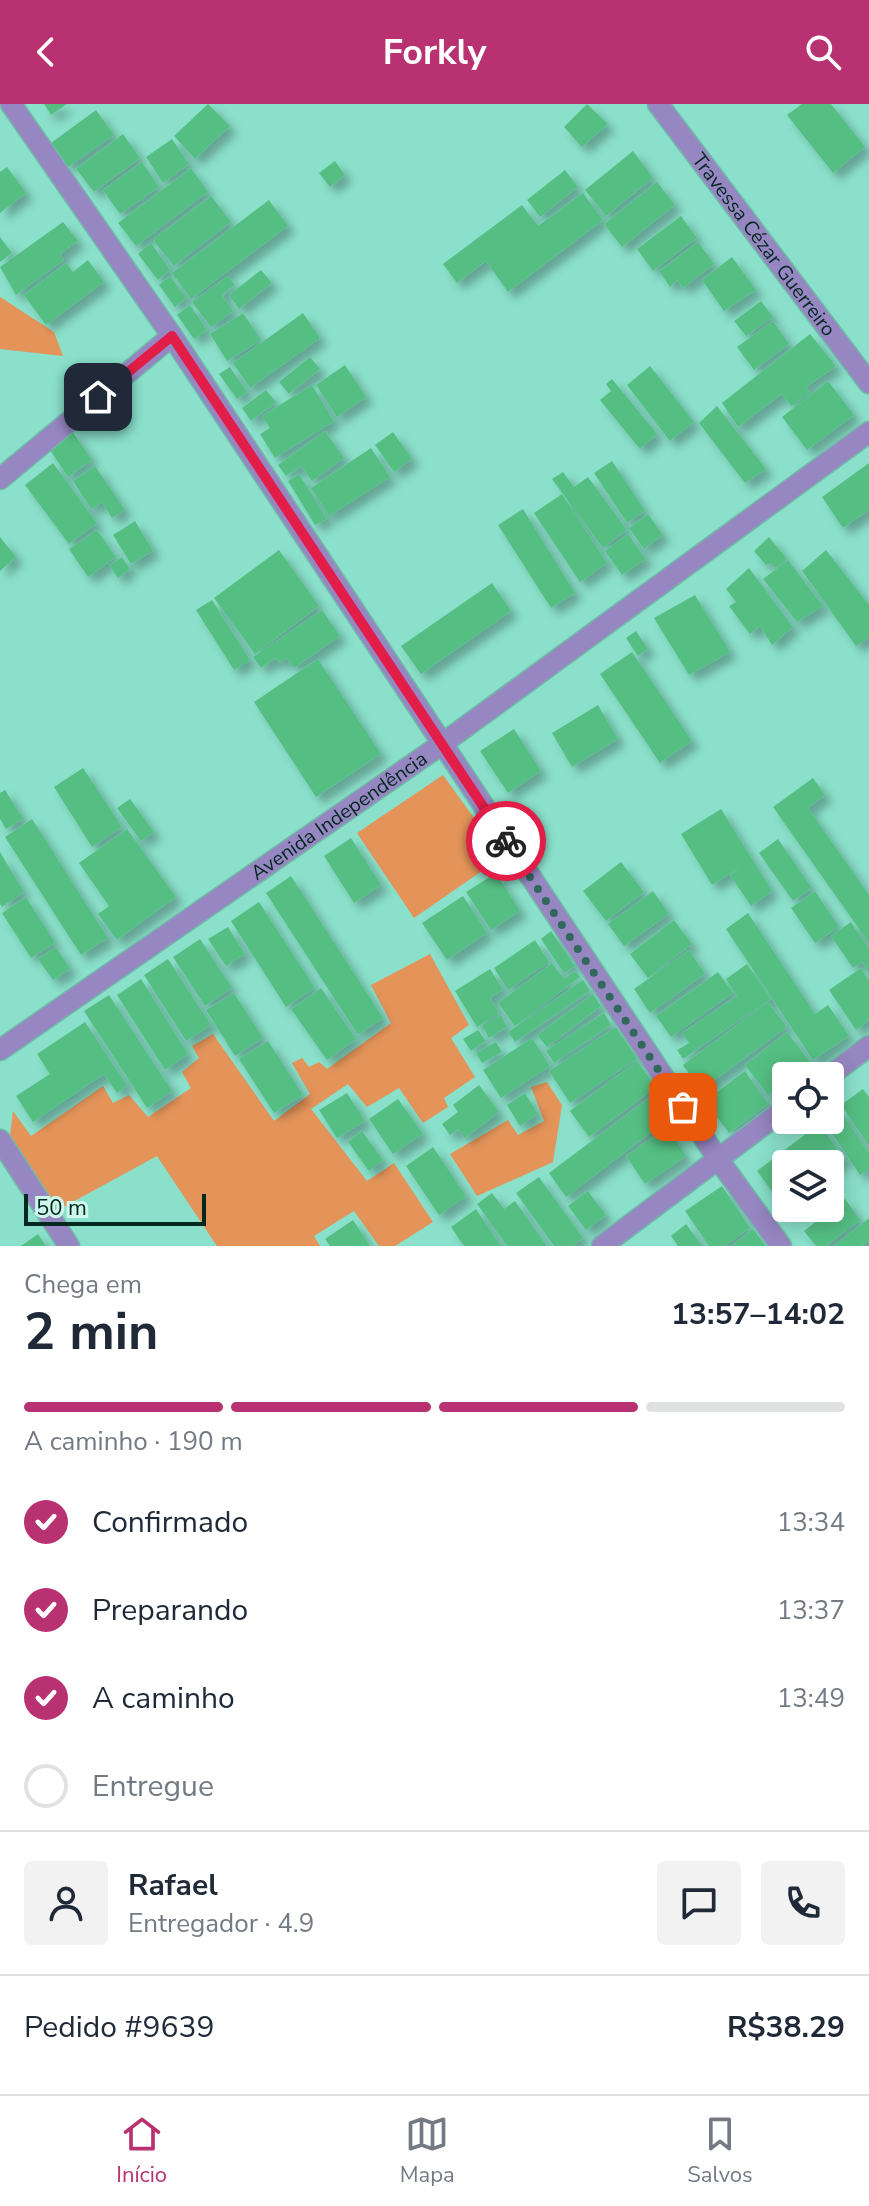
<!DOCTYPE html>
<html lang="pt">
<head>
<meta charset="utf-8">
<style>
	body { margin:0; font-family:"Nunito Sans",sans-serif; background:#f2f2f3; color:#1f2937; height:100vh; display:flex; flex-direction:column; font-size:30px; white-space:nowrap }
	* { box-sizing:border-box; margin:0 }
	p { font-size:26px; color:#747a83 }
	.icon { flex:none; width:44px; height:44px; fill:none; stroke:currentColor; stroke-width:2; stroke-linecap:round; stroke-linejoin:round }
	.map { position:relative; height:1142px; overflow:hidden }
	.drawer { display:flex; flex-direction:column; background:#fff; flex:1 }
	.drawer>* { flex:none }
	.tools { position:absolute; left:772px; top:958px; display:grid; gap:16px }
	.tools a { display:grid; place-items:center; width:72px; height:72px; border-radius:8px; background:#fff; box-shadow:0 4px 20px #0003; font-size:40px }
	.scale { position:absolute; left:24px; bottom:20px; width:182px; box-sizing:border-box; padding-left:8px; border:4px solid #022820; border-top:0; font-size:22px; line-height:28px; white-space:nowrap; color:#022820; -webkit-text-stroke:6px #cff8ec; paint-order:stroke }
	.pin { position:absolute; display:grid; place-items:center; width:68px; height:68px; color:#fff; margin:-34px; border-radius:16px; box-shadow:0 4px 12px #0006 }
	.courier { position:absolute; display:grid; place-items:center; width:80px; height:80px; margin:-40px; border:6px solid #e11d48; border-radius:50%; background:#fff; color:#222; box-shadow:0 2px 10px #0007 }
	.overview em { font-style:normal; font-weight:700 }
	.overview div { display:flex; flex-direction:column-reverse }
	.overview { display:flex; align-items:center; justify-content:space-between; height:136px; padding:0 24px }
	h1 { font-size:52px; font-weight:700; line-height:60px }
	.bar { display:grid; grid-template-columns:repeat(4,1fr); gap:12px 8px; align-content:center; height:96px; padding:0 24px }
	.bar i { height:10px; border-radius:6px; background:#e0e1e3 }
	.bar .current { background:#b83171 }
	.bar p { grid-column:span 4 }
	.line { display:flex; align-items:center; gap:20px; padding:0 24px; border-top:2px solid #e0e1e3 }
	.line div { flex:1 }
	.round { display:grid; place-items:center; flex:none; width:84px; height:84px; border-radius:8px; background:#f2f2f3 }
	ol { padding:0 24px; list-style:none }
	li { display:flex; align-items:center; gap:24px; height:88px }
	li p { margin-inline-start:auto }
	li .icon { padding:8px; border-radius:50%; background:#b83171; color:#fff; stroke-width:4 }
	li:last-child { color:#747a83 }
	li i { width:44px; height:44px; border:4px solid #e0e1e3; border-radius:50% }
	header { display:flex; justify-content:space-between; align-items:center; height:104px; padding:0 24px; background:#b83171; color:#fff; font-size:36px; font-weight:700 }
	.tabs { display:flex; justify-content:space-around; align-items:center; height:112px; border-top:2px solid #e0e1e3; background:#fff; font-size:22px; color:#747a83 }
	.tabs a { display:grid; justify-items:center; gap:4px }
	.tabs .current { color:#b83171 }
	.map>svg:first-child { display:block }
</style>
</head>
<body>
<header><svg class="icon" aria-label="back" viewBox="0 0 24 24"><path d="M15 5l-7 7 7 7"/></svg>Forkly<svg class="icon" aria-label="search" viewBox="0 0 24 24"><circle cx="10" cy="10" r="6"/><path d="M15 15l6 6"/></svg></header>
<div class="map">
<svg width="869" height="1142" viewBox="0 0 869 1142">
	<defs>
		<filter id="shadow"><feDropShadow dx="7" dy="7" stdDeviation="4" flood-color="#0004"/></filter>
	</defs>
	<rect width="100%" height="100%" fill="#8ae0ca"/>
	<g fill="#e49459">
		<path d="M0 193 54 228 63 252 0 245Z"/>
		<path d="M443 671 502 753 414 814 357 729Z"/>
		<path d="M430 850 469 921 451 934 475 973 444 994 448 1003 423 1019 399 984 367 1003 348 980 311 1005 367 1077 394 1059 433 1118 395 1142H379L354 1107 314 1132 320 1142H217L157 1052 58 1106 9 1040 13 1007 31 1032 103 982 113 999 129 991 148 1013 191 984 182 968 199 954 192 942 213 930 274 1017 310 990 292 959 302 954 309 963 319 958 327 965 391 919 371 881Z"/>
		<path d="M547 978 562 1001 553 1058 477 1092 450 1050 508 1016 518 1031 544 1017 531 983Z"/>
	</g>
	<g fill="#54bf83" filter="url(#shadow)">
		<path d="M44 0H67L51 11Z"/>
		<path d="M208 0 230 22 195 55 174 32Z"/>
		<path d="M587 0 608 20 582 43 564 23Z"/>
		<path d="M802 0H831L865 43 833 69 787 11Z"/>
		<path d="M96 6 114 31 68 63 51 39Z"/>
		<path d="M123 30 140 54 94 88 76 65Z"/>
		<path d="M172 35 189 60 163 79 146 53Z"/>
		<path d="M633 47 653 74 606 112 585 86Z"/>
		<path d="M335 57 345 71 330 83 319 69Z"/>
		<path d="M142 58 159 83 120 110 103 86Z"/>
		<path d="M7 63 26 89 0 109V68Z"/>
		<path d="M191 64 208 88 136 142 118 119Z"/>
		<path d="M565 66 578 83 540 113 527 96Z"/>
		<path d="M657 78 675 101 622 143 604 120Z"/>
		<path d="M583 89 603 116 508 188 486 157 457 179 443 160 522 101 538 122Z"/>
		<path d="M211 92 231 118 174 162 153 136Z"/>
		<path d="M269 96 288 122 191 195 172 169Z"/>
		<path d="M681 112 697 134 653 167 637 145Z"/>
		<path d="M63 118 78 137 60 150 64 156 16 191 0 163Z"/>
		<path d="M0 133 12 149 0 158Z"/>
		<path d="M698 138 714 160 683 184 677 176 670 183 659 167Z"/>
		<path d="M151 139 170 166 158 176 138 150Z"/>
		<path d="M732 153 756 186 724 207 702 176Z"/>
		<path d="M88 156 104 178 46 221 24 191 66 159 73 168Z"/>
		<path d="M261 166 272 179 239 205 229 191Z"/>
		<path d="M170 172 186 194 175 203 159 181Z"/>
		<path d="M228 172 235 181 222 191 233 207 211 223 192 198Z"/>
		<path d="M761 197 773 213 746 232 734 217Z"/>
		<path d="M190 201 207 226 194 235 177 211Z"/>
		<path d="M243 209 261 236 227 257 210 230Z"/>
		<path d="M303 209 320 234 250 284 233 259Z"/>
		<path d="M773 217 789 240 754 266 737 243Z"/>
		<path d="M810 230 836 262 806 283 810 289 791 302 782 290 738 323 722 299Z"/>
		<path d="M310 253 320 265 289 290 279 278Z"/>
		<path d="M345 261 366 293 337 313 316 281Z"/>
		<path d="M650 262 694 318 670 337 627 281Z"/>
		<path d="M230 263 247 288 237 295 219 270Z"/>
		<path d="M612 275 657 330 640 345 600 296 611 287 606 280Z"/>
		<path d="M828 277 854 311 807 346 782 313Z"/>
		<path d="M312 281 334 317 275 354 260 330 270 324 262 312Z"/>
		<path d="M266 286 276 298 251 317 242 304Z"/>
		<path d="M717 302 766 365 745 379 699 319Z"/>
		<path d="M72 327 92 356 68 373 48 343Z"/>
		<path d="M325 327 344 354 312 377 301 362 286 372 278 361Z"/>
		<path d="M393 328 412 355 394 368 375 341Z"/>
		<path d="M371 344 390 373 329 412 311 384Z"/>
		<path d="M612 357 645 407 627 419 594 369Z"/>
		<path d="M53 359 97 419 69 440 25 381Z"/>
		<path d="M869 359V406L843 424 822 393Z"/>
		<path d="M95 362 125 406 112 414 102 398 91 405 73 377Z"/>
		<path d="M563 368 574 383 588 373 627 426 603 444 552 375Z"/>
		<path d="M299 370 327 415 315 421 288 377Z"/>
		<path d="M562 390 607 459 580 478 534 409Z"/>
		<path d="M523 405 575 489 551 504 498 421Z"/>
		<path d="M648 410 663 431 644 445 629 424Z"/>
		<path d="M135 417 153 447 131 460 113 431Z"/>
		<path d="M97 426 116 453 88 473 69 445Z"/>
		<path d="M628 430 646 455 622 471 605 447Z"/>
		<path d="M0 433 16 453 0 467Z"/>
		<path d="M769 433 787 455 775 464 771 459 766 461 754 447Z"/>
		<path d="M279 446 319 502 255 550 214 494Z"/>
		<path d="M826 446 869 501V533L856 542 802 467Z"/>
		<path d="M122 453 130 465 118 474 109 461Z"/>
		<path d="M788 456 823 502 797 518 763 475Z"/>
		<path d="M749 464 793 523 772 541 760 522 750 530 729 502 736 498 726 485Z"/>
		<path d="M492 479 511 507 421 570 401 542Z"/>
		<path d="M695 491 730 548 689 571 654 514Z"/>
		<path d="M212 496 250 556 234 566 196 506Z"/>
		<path d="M322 506 340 532 294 564 287 554 280 559 276 554 261 564 253 553Z"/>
		<path d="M636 527 648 545 638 552 626 534Z"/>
		<path d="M632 548 692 637 660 659 600 570Z"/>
		<path d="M318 555 381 650 316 693 254 598Z"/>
		<path d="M598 601 618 635 572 663 552 629Z"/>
		<path d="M514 625 541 667 508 689 480 647Z"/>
		<path d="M83 664 122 723 92 743 54 683Z"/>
		<path d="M813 674 825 691 808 704 869 791V839L773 703Z"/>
		<path d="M5 686 23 715 6 725 0 715V689Z"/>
		<path d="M130 695 154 728 141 737 117 704Z"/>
		<path d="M721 705 772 787 751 802 730 771 742 762 712 781 681 730Z"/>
		<path d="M32 715 108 834 81 851 5 733Z"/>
		<path d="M127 725 176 793 117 836 98 810 109 802 79 759Z"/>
		<path d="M351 734 381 781 354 799 324 752Z"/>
		<path d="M778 735 812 784 793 797 759 749Z"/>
		<path d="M0 748 24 788 2 803 0 800Z"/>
		<path d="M621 758 644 788 606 817 583 787Z"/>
		<path d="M496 769 520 807 491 826 466 788Z"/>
		<path d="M291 772 383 914 358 931 266 789Z"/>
		<path d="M653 787 669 810 624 842 608 820Z"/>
		<path d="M815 787 839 823 815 839 791 804Z"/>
		<path d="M463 792 487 829 447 856 422 819Z"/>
		<path d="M26 793 55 839 31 854 2 809Z"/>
		<path d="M259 798 315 884 286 903 231 817Z"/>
		<path d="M748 809 815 910 828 901 849 932 813 956 726 825Z"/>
		<path d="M674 816 692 840 648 874 630 850Z"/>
		<path d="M851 818 869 845V869L862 858 853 864 831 832Z"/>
		<path d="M228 823 245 850 226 862 208 835Z"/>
		<path d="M551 827 575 862 564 869 541 835Z"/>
		<path d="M200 835 232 884 205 902 173 853Z"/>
		<path d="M535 836 549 858 508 886 494 864Z"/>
		<path d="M56 843 70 865 53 876 38 855Z"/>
		<path d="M689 846 705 870 650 909 634 885Z"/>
		<path d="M168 855 211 921 186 937 144 871Z"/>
		<path d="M552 859 564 875 575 867 580 873 515 922 498 899Z"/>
		<path d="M747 860 771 895 683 955 677 946 689 939 682 929 737 892 726 875Z"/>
		<path d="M861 864 869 877V916L856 926 829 886Z"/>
		<path d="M490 865 503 886 490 894 499 909 477 923 455 887Z"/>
		<path d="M718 868 733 889 671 933 656 912Z"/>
		<path d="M141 875 188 950 165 966 117 891Z"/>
		<path d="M583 876 590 887 515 938 508 928Z"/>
		<path d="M321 884 356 935 327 956 291 905Z"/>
		<path d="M234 889 263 934 235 952 206 906Z"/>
		<path d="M593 890 601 902 547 943 537 931Z"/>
		<path d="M109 891 172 987 147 1004 84 907Z"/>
		<path d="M768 898 787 923 701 986 683 961Z"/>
		<path d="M604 909 611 921 554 959 546 947Z"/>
		<path d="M501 911 507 923 489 934 482 921Z"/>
		<path d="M85 918 127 981 117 989 104 970 33 1018 16 992 50 970 37 950Z"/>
		<path d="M616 923 637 955 570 999 549 967Z"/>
		<path d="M478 926 486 937 471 947 463 935Z"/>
		<path d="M787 928 810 958 792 972H786V976L768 991 745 961Z"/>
		<path d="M532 934 550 962 501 994 483 966Z"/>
		<path d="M268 937 303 991 274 1009 239 955Z"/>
		<path d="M496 938 502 948 482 959 476 949Z"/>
		<path d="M637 957 656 983 589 1033 570 1007Z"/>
		<path d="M745 967 768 1000 729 1029 705 997Z"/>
		<path d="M479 981 499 1008 465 1034 458 1025 450 1031 442 1020 458 1008 453 1001Z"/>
		<path d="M863 985 869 993V1042L841 1001Z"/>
		<path d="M347 989 365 1017 337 1034 319 1006Z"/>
		<path d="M525 989 538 1010 520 1022 507 1001Z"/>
		<path d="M649 994 666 1017 566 1093 549 1069Z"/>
		<path d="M398 995 423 1030 393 1050 369 1015Z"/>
		<path d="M839 1005 869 1049V1065L860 1071 823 1016H830V1010Z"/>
		<path d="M819 1020 845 1055 830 1066V1060H786V1099L783 1102 757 1067Z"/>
		<path d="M667 1024 686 1052 645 1080 626 1052Z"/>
		<path d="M362 1027 383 1056 369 1067 348 1038Z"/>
		<path d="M433 1043 466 1092 439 1111 406 1062Z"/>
		<path d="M539 1073 583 1134 572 1142H554L516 1089Z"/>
		<path d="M722 1082 750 1124 724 1142H709L685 1107Z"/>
		<path d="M588 1087 606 1111 586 1126 568 1102Z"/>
		<path d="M492 1089 504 1105 515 1097 547 1142H507L477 1100Z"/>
		<path d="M845 1095 860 1116 826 1142H816L804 1127Z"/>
		<path d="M476 1105 501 1142H464L451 1123Z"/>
		<path d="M869 1114V1136L861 1142H834Z"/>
		<path d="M353 1116 370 1142H330L325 1135Z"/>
		<path d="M686 1120 702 1142H678L671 1132Z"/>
		<path d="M753 1125 766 1142H732Z"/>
		<path d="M38 1130 46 1142H21Z"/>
	</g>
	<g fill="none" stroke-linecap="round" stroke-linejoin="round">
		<defs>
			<g id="minor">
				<path d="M11 0 172 232 718 1055 781 1142"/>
				<path id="s1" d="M658 0 869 279"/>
				<path d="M0 375 172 232"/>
				<path id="s2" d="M0 946 442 640 869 328"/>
				<path d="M829 972 869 942"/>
				<path d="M0 1036 69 1142"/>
				<path d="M602 1142 786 1004"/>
			</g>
		</defs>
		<use href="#minor" stroke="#6fbba8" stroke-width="23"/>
		<use href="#minor" stroke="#9686c1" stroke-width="20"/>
	</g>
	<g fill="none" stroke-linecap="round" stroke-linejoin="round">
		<path stroke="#32685c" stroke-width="8" stroke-dasharray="0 14.4" d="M506 737 683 1003"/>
		<path stroke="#e11d48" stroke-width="10" d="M98 293 172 232 506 737"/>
	</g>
	<g text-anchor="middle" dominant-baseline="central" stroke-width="6" stroke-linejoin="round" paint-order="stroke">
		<g font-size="20" fill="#022820" stroke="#cff8ec">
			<text stroke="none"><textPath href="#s1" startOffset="176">Travessa Cézar Guerreiro</textPath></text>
			<text stroke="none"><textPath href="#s2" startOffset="412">Avenida Independência</textPath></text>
		</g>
	</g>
</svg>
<div class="tools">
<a><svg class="icon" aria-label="locate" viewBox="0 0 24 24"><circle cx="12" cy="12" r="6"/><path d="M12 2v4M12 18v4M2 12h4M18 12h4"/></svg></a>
<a><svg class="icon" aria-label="layers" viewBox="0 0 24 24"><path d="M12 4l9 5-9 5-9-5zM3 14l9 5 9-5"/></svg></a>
</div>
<div class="scale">50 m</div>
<div class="pin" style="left:683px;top:1003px;background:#ea580c"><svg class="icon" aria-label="bag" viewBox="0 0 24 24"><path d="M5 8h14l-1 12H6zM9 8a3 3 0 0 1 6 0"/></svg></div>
<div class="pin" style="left:98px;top:293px;background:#1f2937"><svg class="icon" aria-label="home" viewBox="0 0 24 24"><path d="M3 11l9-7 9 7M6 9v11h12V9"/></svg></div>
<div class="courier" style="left:506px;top:737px"><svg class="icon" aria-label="bike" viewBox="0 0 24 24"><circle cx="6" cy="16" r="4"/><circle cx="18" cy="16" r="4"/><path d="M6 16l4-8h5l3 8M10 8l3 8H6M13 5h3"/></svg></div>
</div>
<section class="drawer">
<div class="overview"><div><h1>2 min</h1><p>Chega em</p></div><em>13:57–14:02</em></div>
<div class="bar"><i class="current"></i><i class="current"></i><i class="current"></i><i></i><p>A caminho · 190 m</p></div>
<ol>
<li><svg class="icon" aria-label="check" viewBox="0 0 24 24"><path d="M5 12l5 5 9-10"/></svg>Confirmado<p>13:34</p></li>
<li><svg class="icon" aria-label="check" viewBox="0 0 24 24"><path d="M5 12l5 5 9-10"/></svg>Preparando<p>13:37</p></li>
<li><svg class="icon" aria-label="check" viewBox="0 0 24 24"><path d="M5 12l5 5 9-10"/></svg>A caminho<p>13:49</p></li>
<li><i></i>Entregue</li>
</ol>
<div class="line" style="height:144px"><a class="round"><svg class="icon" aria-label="person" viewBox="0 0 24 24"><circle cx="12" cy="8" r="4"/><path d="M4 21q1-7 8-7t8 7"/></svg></a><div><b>Rafael</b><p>Entregador · 4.9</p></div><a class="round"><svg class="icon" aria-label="chat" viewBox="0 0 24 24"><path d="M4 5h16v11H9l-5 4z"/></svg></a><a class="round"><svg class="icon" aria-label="phone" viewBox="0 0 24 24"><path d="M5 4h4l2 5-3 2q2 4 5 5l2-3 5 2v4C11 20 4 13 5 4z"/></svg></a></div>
<div class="line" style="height:104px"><div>Pedido #9639</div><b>R$38.29</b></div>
</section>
<nav class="tabs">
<a class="current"><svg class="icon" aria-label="home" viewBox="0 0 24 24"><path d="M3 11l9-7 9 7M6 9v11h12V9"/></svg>Início</a>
<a><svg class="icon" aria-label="map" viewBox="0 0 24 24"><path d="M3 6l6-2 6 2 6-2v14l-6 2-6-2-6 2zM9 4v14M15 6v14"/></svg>Mapa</a>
<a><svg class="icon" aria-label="saved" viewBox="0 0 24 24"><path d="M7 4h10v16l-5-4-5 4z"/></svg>Salvos</a>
</nav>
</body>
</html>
